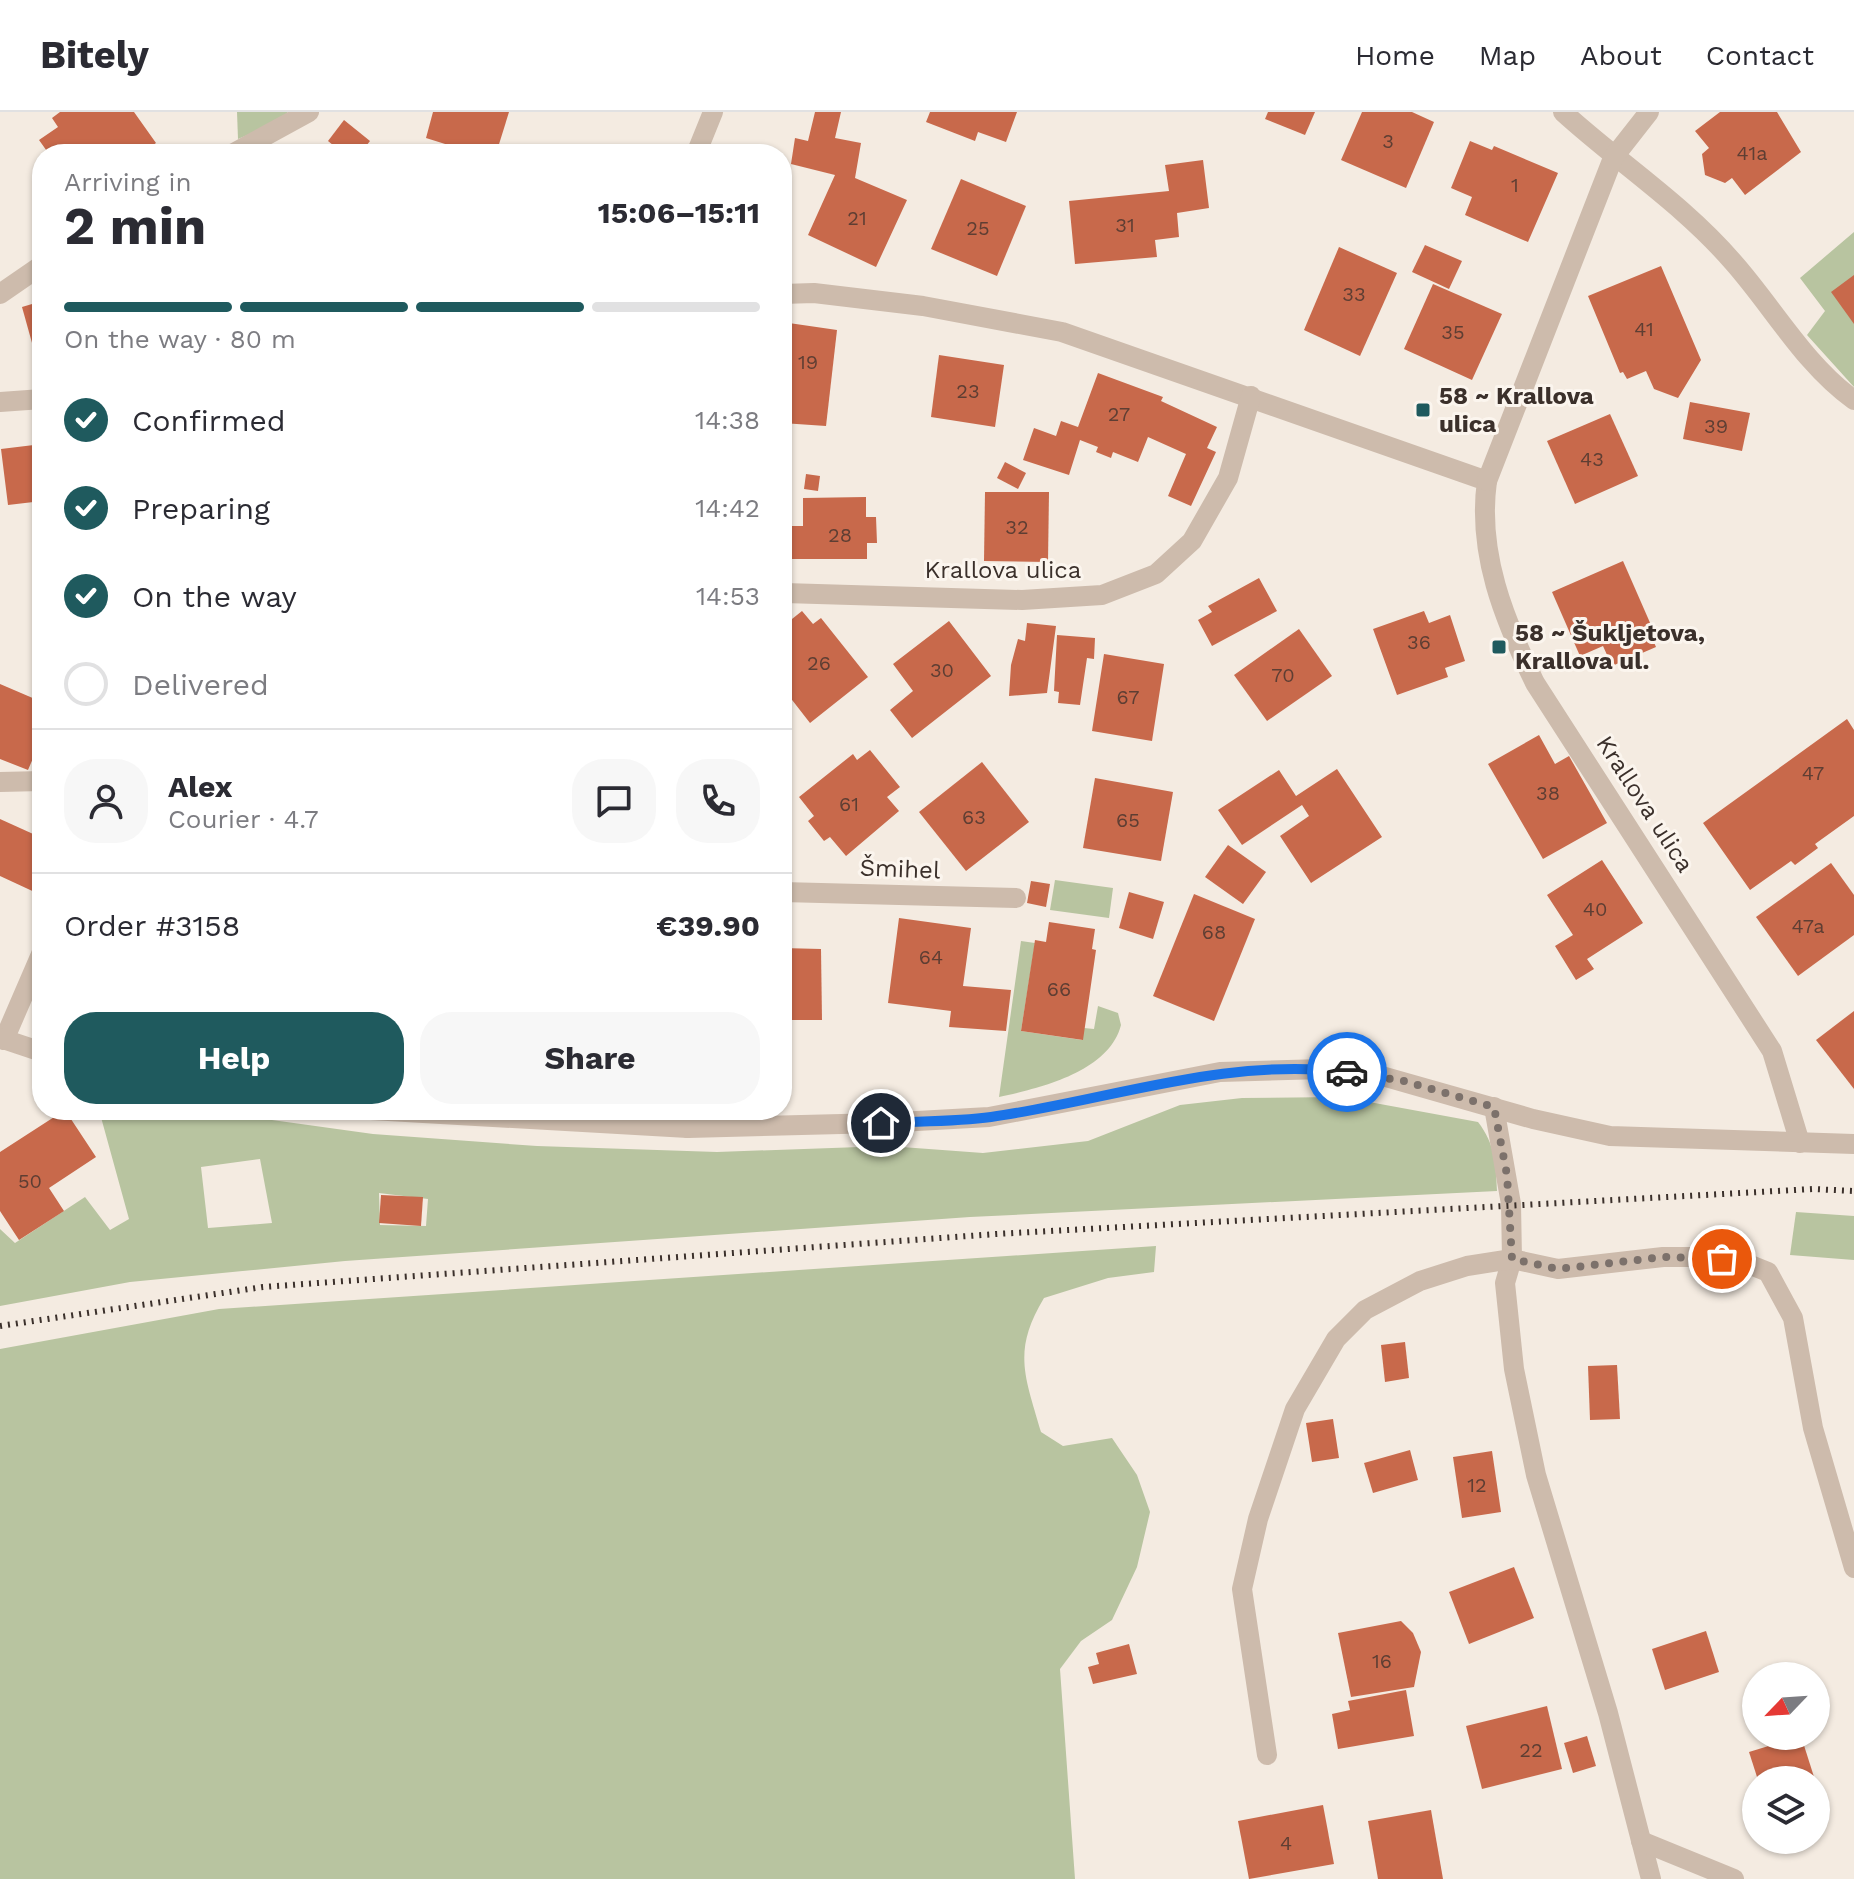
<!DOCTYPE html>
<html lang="en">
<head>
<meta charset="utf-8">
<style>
	body { margin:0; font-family:"Work Sans",sans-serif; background:#f7f7f7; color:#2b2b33; height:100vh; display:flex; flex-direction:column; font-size:30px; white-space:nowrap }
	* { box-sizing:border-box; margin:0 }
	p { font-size:26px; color:#7c7c81 }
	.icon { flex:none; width:44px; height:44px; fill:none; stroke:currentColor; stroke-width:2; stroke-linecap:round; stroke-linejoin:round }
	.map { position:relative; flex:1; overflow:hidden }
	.drawer { position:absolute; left:32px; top:32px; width:760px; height:976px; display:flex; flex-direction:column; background:#fff; border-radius:32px; box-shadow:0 2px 6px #0004 }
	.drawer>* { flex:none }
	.needle { width:52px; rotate:245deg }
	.tools { position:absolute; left:1742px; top:1550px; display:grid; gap:16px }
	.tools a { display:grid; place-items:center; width:88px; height:88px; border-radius:50%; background:#fff; box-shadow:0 2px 6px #0004; font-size:40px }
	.pin { position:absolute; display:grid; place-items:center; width:68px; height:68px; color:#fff; margin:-34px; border:4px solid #fff; border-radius:50%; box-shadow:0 2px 8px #0007 }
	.courier { position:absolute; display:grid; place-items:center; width:80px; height:80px; margin:-40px; border:6px solid #1a73e8; border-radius:50%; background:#fff; color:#222; box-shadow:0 2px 10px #0007 }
	.head em { font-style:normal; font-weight:700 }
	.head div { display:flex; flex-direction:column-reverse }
	.head { display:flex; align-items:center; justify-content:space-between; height:136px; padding:0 32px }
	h1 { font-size:52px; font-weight:700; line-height:60px }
	.bar { display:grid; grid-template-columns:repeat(4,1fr); gap:12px 8px; align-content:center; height:96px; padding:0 32px }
	.bar i { height:10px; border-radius:6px; background:#e1e1e2 }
	.bar .current { background:#1f5a5e }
	.bar p { grid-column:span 4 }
	.line { display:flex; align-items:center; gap:20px; padding:0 32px; border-top:2px solid #e1e1e2 }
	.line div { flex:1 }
	.round { display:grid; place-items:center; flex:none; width:84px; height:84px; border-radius:32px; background:#f7f7f7 }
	ol { padding:0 32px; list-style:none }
	li { display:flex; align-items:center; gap:24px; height:88px }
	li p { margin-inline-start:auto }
	li .icon { padding:8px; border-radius:50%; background:#1f5a5e; color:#fff; stroke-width:4 }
	li:last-child { color:#7c7c81 }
	li i { width:44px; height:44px; border:4px solid #e1e1e2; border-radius:50% }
	.button { display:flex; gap:16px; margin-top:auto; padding:16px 32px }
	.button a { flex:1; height:92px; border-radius:32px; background:#1f5a5e; color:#fff; font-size:32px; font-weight:700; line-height:92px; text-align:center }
	.button a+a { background:#f7f7f7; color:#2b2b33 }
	header { display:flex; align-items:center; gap:48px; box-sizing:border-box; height:112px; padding:0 40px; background:#fff; border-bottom:2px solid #e1e1e2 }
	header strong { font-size:38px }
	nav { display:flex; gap:44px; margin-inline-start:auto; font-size:28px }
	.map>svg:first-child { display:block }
</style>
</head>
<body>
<header>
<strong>Bitely</strong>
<nav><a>Home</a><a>Map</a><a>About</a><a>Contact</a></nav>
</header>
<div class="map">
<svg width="1854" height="1767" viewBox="0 0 1854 1767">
	<rect width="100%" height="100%" fill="#f4ebe1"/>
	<g fill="#b8c4a0" fill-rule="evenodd">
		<path d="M237 0H288L276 11 238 27Z"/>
		<path d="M1854 120V275L1807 223 1825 199 1800 166Z"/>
		<path d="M1055 768 1113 776 1109 806 1050 798Z"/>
		<path d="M1021 829 1035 831 1021 919 1082 928 1084 916 1094 917 1098 894 1118 901 1121 913C1109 960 1040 976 999 985Z"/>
		<path d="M1342 985 1478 1010C1495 1032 1496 1052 1497 1079L970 1105 345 1149 130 1170 0 1194V1117L15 1131 85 1085 110 1118 129 1107 99 998H201L373 1022 537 1034 717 1040 888 1034 983 1041 1088 1029 1180 993 1242 986ZM260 1047 272 1111 208 1116 201 1055ZM379 1081 428 1087 426 1114 380 1113Z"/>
		<path d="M1796 1100 1854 1104V1148L1790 1143Z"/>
		<path d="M1156 1134 1154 1160 1108 1166 1044 1186C1012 1239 1025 1264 1041 1320L1063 1334 1112 1326 1137 1363 1150 1400 1137 1455 1112 1508 1081 1529 1060 1557 1075 1767H0V1237L219 1197Z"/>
	</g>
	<g fill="#c8694b">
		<path d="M60 0H134L156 31 141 42H49L39 28 58 15 52 6Z"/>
		<path d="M433 0H509L496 42H477L426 26Z"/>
		<path d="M815 0H841L835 26 861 31 855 66 907 88 876 155 808 123 835 63 791 52 795 26 808 29Z"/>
		<path d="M930 0H1017L1006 30 978 20 975 29 926 10Z"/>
		<path d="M1268 0H1315L1305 23 1265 7Z"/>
		<path d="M1362 0H1412L1434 10 1406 76 1341 48Z"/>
		<path d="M1720 0H1777L1801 40 1745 83 1732 66 1725 71 1705 63 1702 42 1709 36 1695 19Z"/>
		<path d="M344 8 370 29 360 42H344L328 29Z"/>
		<path d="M1470 29 1492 38 1494 34 1558 61 1528 130 1465 103 1472 85 1451 76Z"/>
		<path d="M1203 48 1209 96 1177 101 1179 125 1155 128 1157 145 1075 152 1069 89 1169 79 1165 53Z"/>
		<path d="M961 67 1026 94 997 164 931 137Z"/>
		<path d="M1425 133 1462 149 1449 177 1412 160Z"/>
		<path d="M1339 135 1397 161 1360 244 1304 218Z"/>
		<path d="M1661 154 1701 248 1678 286 1654 277 1646 259 1627 267 1623 260 1620 261 1588 184Z"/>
		<path d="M1854 163V212L1831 180Z"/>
		<path d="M1433 172 1502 202 1472 268 1404 237Z"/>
		<path d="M42 189V255L39 256 22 195Z"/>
		<path d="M782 210 837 218 826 314 782 311Z"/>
		<path d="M939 243 1004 253 995 315 931 305Z"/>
		<path d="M1098 261 1163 285 1161 289 1217 315 1207 336 1216 340 1191 394 1168 384 1186 342 1148 325 1138 350 1113 340 1111 346 1096 340 1098 335 1080 328 1069 363 1023 348 1034 316 1056 324 1061 309 1078 315Z"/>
		<path d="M1690 290 1750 301 1742 339 1683 327Z"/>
		<path d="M1610 302 1638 364 1575 392 1547 329Z"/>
		<path d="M42 332V389L8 393 1 337Z"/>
		<path d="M1005 350 1026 361 1018 377 997 366Z"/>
		<path d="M806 362 820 364 818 379 804 377Z"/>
		<path d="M985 380H1049L1048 450 984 449Z"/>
		<path d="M866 385V405H876L877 431H867V447H788V414H803V386Z"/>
		<path d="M1623 449 1651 513 1647 514 1656 535 1612 554 1603 534 1580 544 1552 480Z"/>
		<path d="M1259 466 1277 499 1212 534 1198 508 1212 500 1208 494Z"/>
		<path d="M802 499 813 512 821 506 868 565 810 611 782 575V515Z"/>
		<path d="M1424 499 1429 511 1450 503 1465 549 1445 556 1448 565 1397 583 1373 517Z"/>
		<path d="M949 509 991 564 912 626 890 598 913 579 893 552Z"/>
		<path d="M1027 511 1056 514 1047 581 1009 584 1011 553 1018 527 1025 529Z"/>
		<path d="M1299 517 1332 564 1267 609 1234 563Z"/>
		<path d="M1057 523 1095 526 1094 547 1087 546 1080 593 1058 591 1059 580 1054 579Z"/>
		<path d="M1104 542 1164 552 1152 629 1092 619Z"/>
		<path d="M0 572 42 590V639L37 637 28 658 0 647Z"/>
		<path d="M1847 607 1854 618V704L1815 732 1818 736 1795 753 1791 749 1750 778 1703 711Z"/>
		<path d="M1539 623 1555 652 1569 644 1607 711 1543 747 1488 652Z"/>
		<path d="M870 638 900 675 887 685 899 699 846 744 830 725 824 729 808 709 814 704 799 685 853 642 857 648Z"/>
		<path d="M982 650 1029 710 966 759 919 700Z"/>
		<path d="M1337 657 1382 725 1311 771 1280 724 1309 704 1302 693 1242 733 1218 698 1279 658 1296 684Z"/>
		<path d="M1095 666 1173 680 1161 749 1083 736Z"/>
		<path d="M0 707 42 726 41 783 0 764Z"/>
		<path d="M1228 733 1266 760 1243 792 1205 765Z"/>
		<path d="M1602 748 1643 811 1587 847 1594 857 1576 868 1555 834 1573 823 1547 783Z"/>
		<path d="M1831 751 1854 783V823L1798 864 1756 805Z"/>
		<path d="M1031 769 1050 772 1046 795 1027 791Z"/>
		<path d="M1129 780 1164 790 1153 827 1119 816Z"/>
		<path d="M1194 782 1255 807 1214 909 1153 884Z"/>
		<path d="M899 806 971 816 963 874 1011 878 1006 919 949 915 951 899 888 891Z"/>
		<path d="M1049 810 1095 817 1092 837 1096 838 1083 928 1021 919 1035 828 1046 830Z"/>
		<path d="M782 836 821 837 822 908H782Z"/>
		<path d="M1854 899V977L1816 928Z"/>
		<path d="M65 998 96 1045 49 1076 64 1099 19 1128 0 1099V1040Z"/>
		<path d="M381 1083 423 1085 421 1114 379 1111Z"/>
		<path d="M1405 1230 1409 1266 1385 1270 1381 1233Z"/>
		<path d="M1617 1253 1620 1307 1590 1308 1588 1254Z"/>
		<path d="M1333 1307 1339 1346 1312 1350 1306 1311Z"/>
		<path d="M1410 1338 1418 1368 1373 1381 1364 1351Z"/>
		<path d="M1492 1339 1501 1400 1462 1406 1453 1345Z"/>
		<path d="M1514 1455 1534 1506 1469 1532 1449 1480Z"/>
		<path d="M1401 1509 1413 1521 1421 1540 1414 1575 1351 1585 1338 1521Z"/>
		<path d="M1706 1519 1719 1560 1665 1578 1652 1537Z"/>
		<path d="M1129 1532 1137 1562 1093 1572 1088 1555 1099 1552 1096 1541Z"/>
		<path d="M1406 1578 1414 1624 1338 1637 1332 1602 1350 1598 1348 1589Z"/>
		<path d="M1547 1594 1562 1657 1482 1677 1466 1614Z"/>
		<path d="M1587 1624 1596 1654 1573 1661 1564 1631Z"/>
		<path d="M1801 1624 1815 1668H1758L1749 1640Z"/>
		<path d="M1323 1693 1334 1752 1249 1767 1238 1709Z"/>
		<path d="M1431 1698 1443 1767H1378L1368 1709Z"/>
	</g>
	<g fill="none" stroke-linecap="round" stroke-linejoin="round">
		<g stroke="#cdbbac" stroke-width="20">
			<path d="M1563 0C1619 51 1683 92 1733 150 1773 195 1804 252 1854 288"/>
			<path d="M232 42 309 0"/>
			<path d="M696 42 713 0"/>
			<path d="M0 182 42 153"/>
			<path d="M782 182 814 181 923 194 1062 220 1487 369C1477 441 1504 507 1535 571L1772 939 1800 1031"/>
			<path d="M0 290 42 287"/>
			<path d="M1487 369 1613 46 1649 0"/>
			<path d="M784 481 1022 488 1102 483 1156 462 1192 429 1228 366 1251 284"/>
			<path d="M0 670 42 669"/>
			<path d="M782 780 1016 786"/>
			<path d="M4 928 42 840"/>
			<path d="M1494 995 1511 1092 1512 1147 1505 1171 1514 1257 1536 1363 1608 1601 1651 1767"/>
			<path d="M685 998 688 1016"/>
			<path d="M1267 1643 1242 1477 1258 1407 1295 1297 1336 1227 1365 1198 1420 1169 1467 1154 1512 1147 1558 1157 1663 1145H1700L1743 1150 1768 1160 1793 1206 1813 1316 1854 1456"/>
			<path d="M1641 1729 1734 1767"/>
		</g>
		<g stroke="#cdbbac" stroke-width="20">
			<path d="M0 926 42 940"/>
			<path d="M371 998 688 1016 881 1011 989 1005 1220 960 1323 957 1382 964 1533 1007 1610 1024 1854 1032"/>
		</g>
		<path stroke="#3b302b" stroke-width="6" stroke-dasharray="2 6" stroke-linecap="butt" d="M0 1214 263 1175 996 1122 1813 1077 1854 1079"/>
	</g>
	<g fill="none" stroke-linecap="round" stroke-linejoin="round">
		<path stroke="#7c716b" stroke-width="8" stroke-dasharray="0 14.4" d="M1347 960 1404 969 1494 995 1507 1063 1512 1147 1558 1157 1663 1145 1722 1147"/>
		<path stroke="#1a73e8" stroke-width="10" d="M881 1011C917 1009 955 1010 991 1005 1110 988 1225 945 1347 960"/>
	</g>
	<g fill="#1f5a5e" stroke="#fbf5ee" stroke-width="3">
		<rect x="1415" y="290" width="16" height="16" rx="4"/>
		<rect x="1491" y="527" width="16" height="16" rx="4"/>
	</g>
	<g text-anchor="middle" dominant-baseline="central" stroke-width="6" stroke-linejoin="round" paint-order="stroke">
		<g font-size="20" fill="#5e3e33">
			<text x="1388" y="29">3</text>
			<text x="1752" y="41">41a</text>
			<text x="1515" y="73">1</text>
			<text x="857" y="106">21</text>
			<text x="1125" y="113">31</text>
			<text x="978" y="116">25</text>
			<text x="1354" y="182">33</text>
			<text x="1644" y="217">41</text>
			<text x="1453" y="220">35</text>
			<text x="808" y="250">19</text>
			<text x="968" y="279">23</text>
			<text x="1119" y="302">27</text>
			<text x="1716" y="314">39</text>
			<text x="1592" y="347">43</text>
			<text x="1017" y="415">32</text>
			<text x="840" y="423">28</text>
			<text x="1419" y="530">36</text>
			<text x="819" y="551">26</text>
			<text x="942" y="558">30</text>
			<text x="1283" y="563">70</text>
			<text x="1128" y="585">67</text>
			<text x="1813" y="661">47</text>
			<text x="1548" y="681">38</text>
			<text x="849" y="692">61</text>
			<text x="974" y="705">63</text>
			<text x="1128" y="708">65</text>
			<text x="1595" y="797">40</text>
			<text x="1808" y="814">47a</text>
			<text x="1214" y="820">68</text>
			<text x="931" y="845">64</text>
			<text x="1059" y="877">66</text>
			<text x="30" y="1069">50</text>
			<text x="1477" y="1373">12</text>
			<text x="1382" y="1549">16</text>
			<text x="1531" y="1638">22</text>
			<text x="1286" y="1731">4</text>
		</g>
		<g font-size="24" font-weight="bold" fill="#3b302b" stroke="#fbf5ee" text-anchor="start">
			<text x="1439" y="284">58 ~ Krallova<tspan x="1439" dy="28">ulica</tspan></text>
			<text x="1515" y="521">58 ~ Šukljetova,<tspan x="1515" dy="28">Krallova ul.</tspan></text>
		</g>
		<g font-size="24" fill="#3b302b" stroke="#fbf5ee">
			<text x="1003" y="458">Krallova ulica</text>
			<text transform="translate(1645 692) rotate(57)">Krallova ulica</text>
			<text transform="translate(900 757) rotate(2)">Šmihel</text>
		</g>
	</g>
</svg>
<div class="tools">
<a><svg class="needle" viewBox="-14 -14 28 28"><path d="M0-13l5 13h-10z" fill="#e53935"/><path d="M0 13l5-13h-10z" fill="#7c7c81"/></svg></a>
<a><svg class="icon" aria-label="layers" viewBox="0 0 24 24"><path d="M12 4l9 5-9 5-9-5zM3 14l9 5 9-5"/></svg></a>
</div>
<div class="pin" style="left:1722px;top:1147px;background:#ea580c"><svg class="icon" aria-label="bag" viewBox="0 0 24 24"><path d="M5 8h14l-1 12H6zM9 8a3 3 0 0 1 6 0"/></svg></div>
<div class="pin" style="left:881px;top:1011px;background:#1f2937"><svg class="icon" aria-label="home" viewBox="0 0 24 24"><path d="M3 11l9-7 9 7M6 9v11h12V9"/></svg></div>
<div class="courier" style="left:1347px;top:960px"><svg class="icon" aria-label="car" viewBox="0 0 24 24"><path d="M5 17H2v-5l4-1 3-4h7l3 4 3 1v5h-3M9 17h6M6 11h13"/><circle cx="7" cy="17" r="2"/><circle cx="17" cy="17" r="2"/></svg></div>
<section class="drawer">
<div class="head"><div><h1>2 min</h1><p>Arriving in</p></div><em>15:06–15:11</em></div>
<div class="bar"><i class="current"></i><i class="current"></i><i class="current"></i><i></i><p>On the way · 80 m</p></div>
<ol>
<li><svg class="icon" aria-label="check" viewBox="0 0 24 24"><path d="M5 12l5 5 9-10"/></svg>Confirmed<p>14:38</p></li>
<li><svg class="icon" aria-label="check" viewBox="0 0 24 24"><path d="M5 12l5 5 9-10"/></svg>Preparing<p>14:42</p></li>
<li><svg class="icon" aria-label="check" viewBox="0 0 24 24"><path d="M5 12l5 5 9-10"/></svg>On the way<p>14:53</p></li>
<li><i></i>Delivered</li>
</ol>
<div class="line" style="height:144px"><a class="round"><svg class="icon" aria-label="person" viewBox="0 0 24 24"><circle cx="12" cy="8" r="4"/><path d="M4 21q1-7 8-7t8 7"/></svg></a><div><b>Alex</b><p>Courier · 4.7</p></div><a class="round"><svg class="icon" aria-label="chat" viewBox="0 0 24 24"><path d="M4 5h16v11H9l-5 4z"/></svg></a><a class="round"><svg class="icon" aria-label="phone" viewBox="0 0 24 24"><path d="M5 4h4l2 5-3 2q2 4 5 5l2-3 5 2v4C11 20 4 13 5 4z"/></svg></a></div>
<div class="line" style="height:104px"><div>Order #3158</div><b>€39.90</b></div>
<div class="button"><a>Help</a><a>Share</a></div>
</section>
</div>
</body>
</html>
